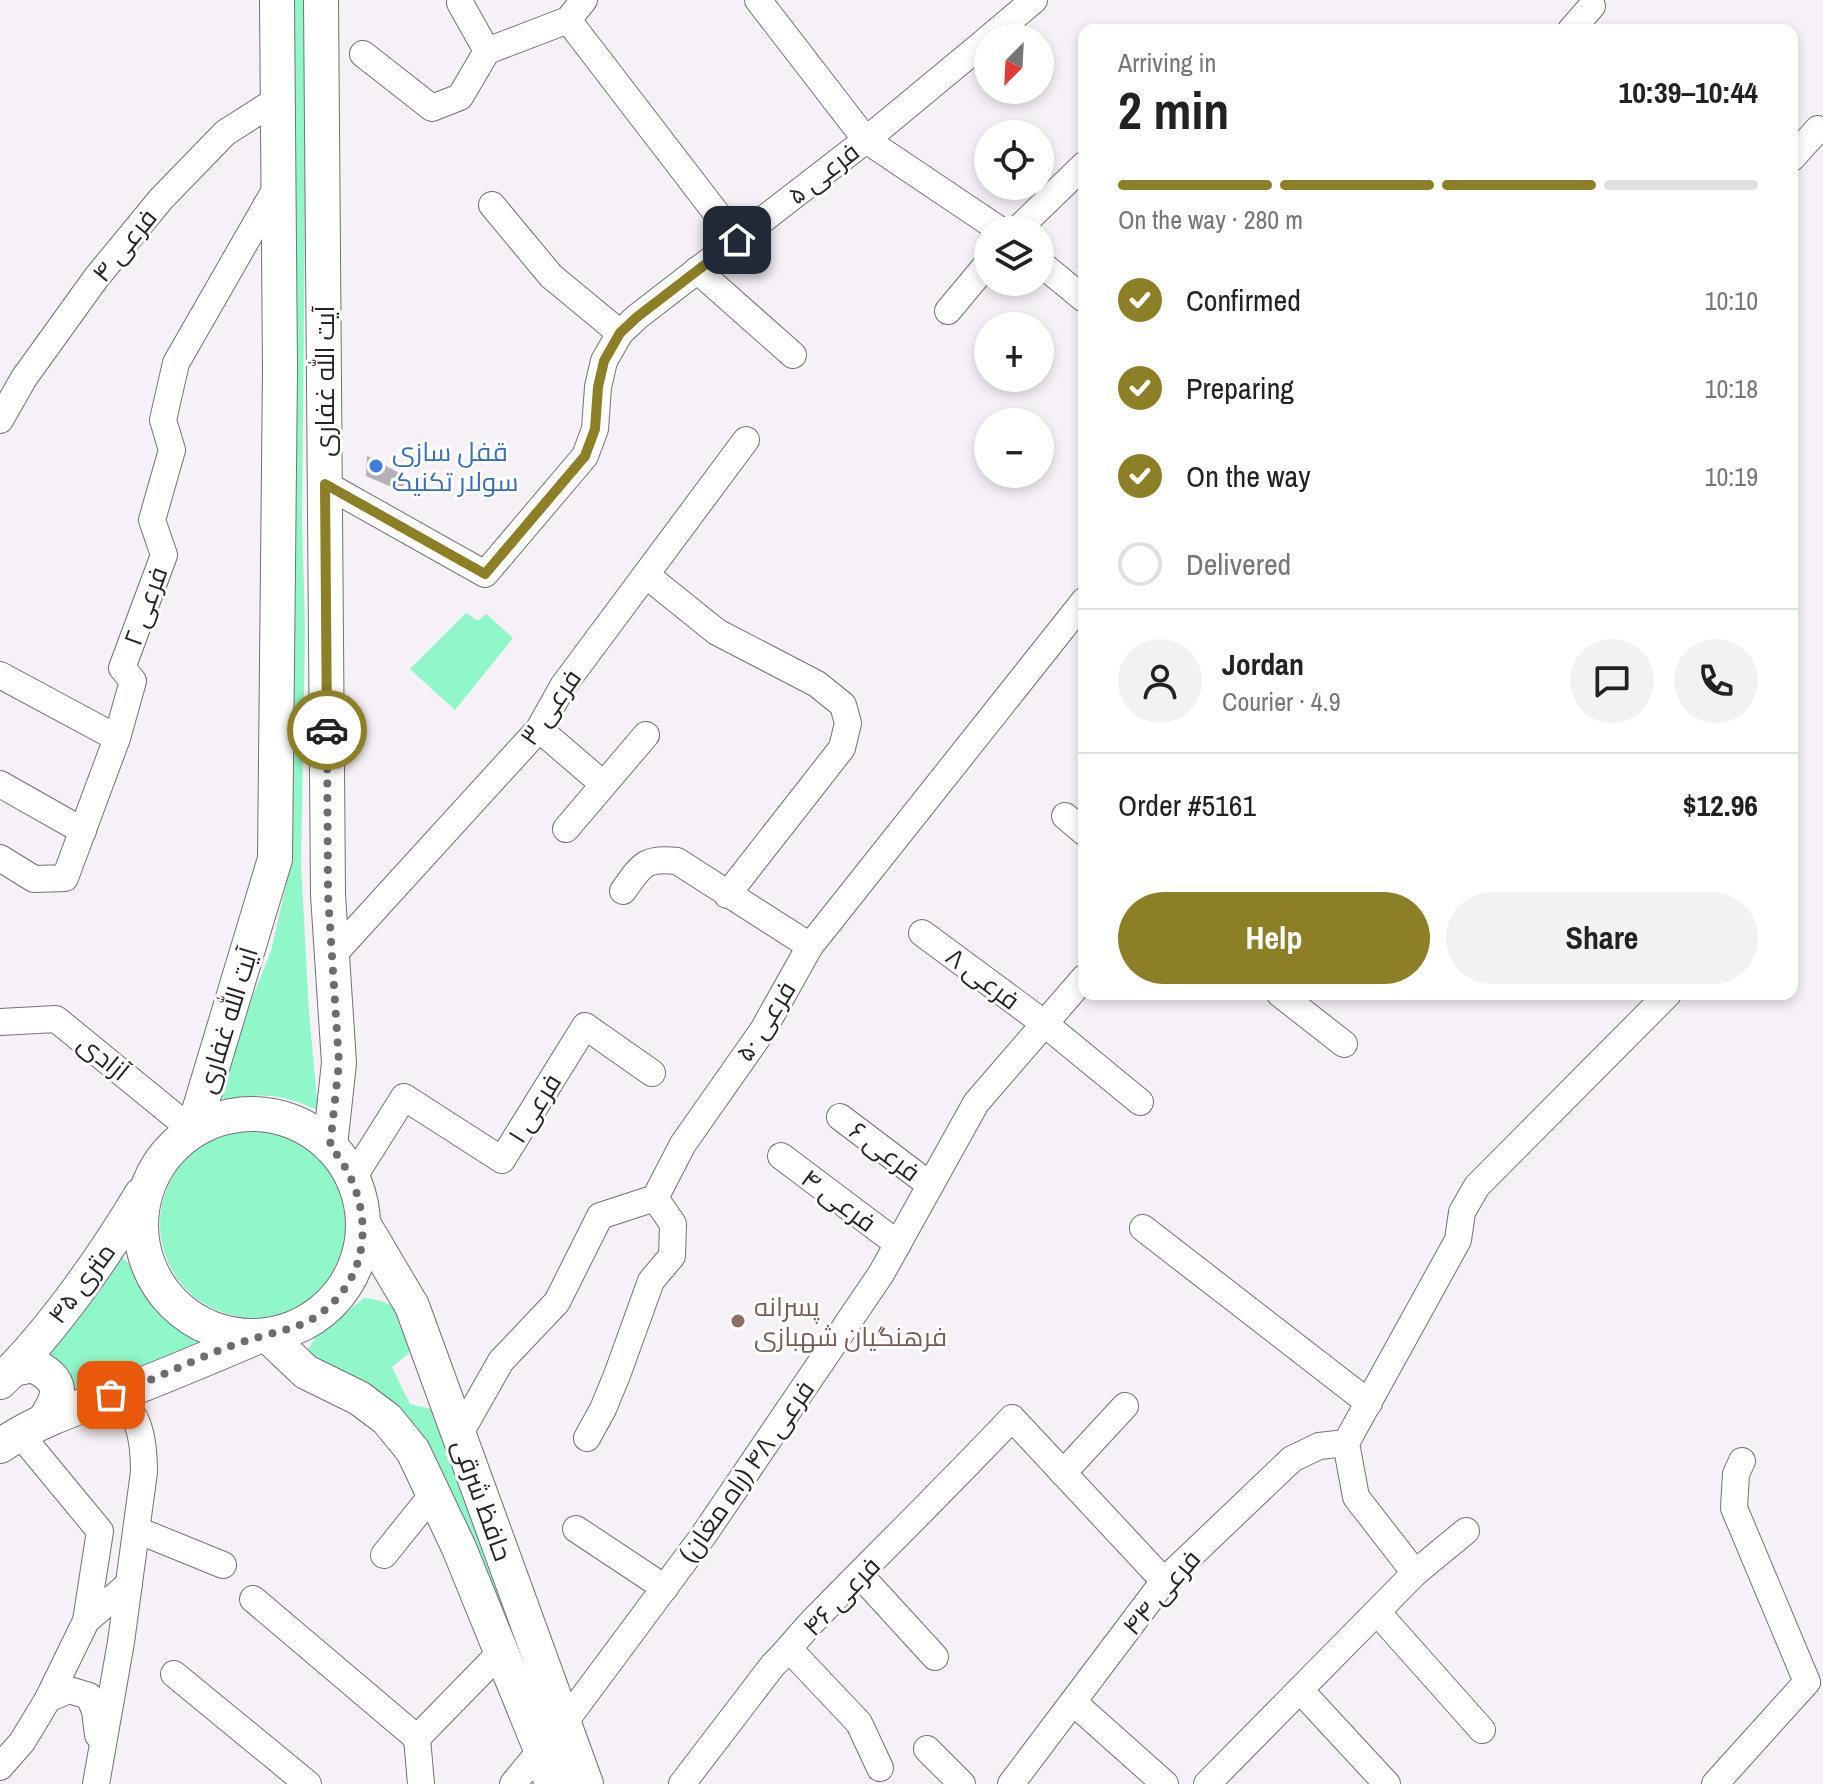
<!DOCTYPE html>
<html lang="en">
<head>
<meta charset="utf-8">
<style>
	body { margin:0; font-family:"Archivo Narrow",Cairo,sans-serif; background:#f2f2f2; color:#222; height:100vh; display:flex; flex-direction:column; font-size:30px; white-space:nowrap }
	* { box-sizing:border-box; margin:0 }
	p { font-size:26px; color:#767676 }
	.icon { flex:none; width:44px; height:44px; fill:none; stroke:currentColor; stroke-width:2; stroke-linecap:round; stroke-linejoin:round }
	.map { position:relative; flex:1; overflow:hidden }
	.panel { position:absolute; left:1078px; top:24px; width:720px; height:976px; display:flex; flex-direction:column; background:#fff; border-radius:16px; box-shadow:0 4px 12px #0003 }
	.panel>* { flex:none }
	.needle { width:52px; rotate:204deg }
	.controls { position:absolute; left:974px; top:24px; display:grid; gap:16px }
	.controls a { display:grid; place-items:center; width:80px; height:80px; border-radius:50%; background:#fff; box-shadow:0 4px 12px #0003; font-size:40px }
	.pin { position:absolute; display:grid; place-items:center; width:68px; height:68px; color:#fff; margin:-34px; border-radius:16px; box-shadow:0 4px 12px #0006 }
	.courier { position:absolute; display:grid; place-items:center; width:80px; height:80px; margin:-40px; border:6px solid #8c7f26; border-radius:50%; background:#fff; color:#222; box-shadow:0 2px 10px #0007 }
	.headline em { font-style:normal; font-weight:700 }
	.headline div { display:flex; flex-direction:column-reverse }
	.headline { display:flex; align-items:center; justify-content:space-between; height:136px; padding:0 40px }
	h1 { font-size:52px; font-weight:700; line-height:60px }
	.bar { display:grid; grid-template-columns:repeat(4,1fr); gap:12px 8px; align-content:center; height:96px; padding:0 40px }
	.bar i { height:10px; border-radius:6px; background:#e0e0e0 }
	.bar .active { background:#8c7f26 }
	.bar p { grid-column:span 4 }
	.line { display:flex; align-items:center; gap:20px; padding:0 40px; border-top:2px solid #e0e0e0 }
	.line div { flex:1 }
	.round { display:grid; place-items:center; flex:none; width:84px; height:84px; border-radius:42px; background:#f2f2f2 }
	ol { padding:0 40px; list-style:none }
	li { display:flex; align-items:center; gap:24px; height:88px }
	li p { margin-inline-start:auto }
	li .icon { padding:8px; border-radius:50%; background:#8c7f26; color:#fff; stroke-width:4 }
	li:last-child { color:#767676 }
	li i { width:44px; height:44px; border:4px solid #e0e0e0; border-radius:50% }
	.button { display:flex; gap:16px; margin-top:auto; padding:16px 40px }
	.button a { flex:1; height:92px; border-radius:48px; background:#8c7f26; color:#fff; font-size:32px; font-weight:700; line-height:92px; text-align:center }
	.button a+a { background:#f2f2f2; color:#222 }
	.map>svg:first-child { display:block }
</style>
</head>
<body>
<div class="map">
<svg width="1823" height="1784" viewBox="0 0 1823 1784">
	<rect width="100%" height="100%" fill="#f5f1f6"/>
	<g fill="#90f7c9">
		<path d="M289 0H307L302 521 305 627 301 865 309 1012 318 1110C283 1095 263 1091 226 1101L219 1094 240 1028 271 951 287 881Z"/>
		<path d="M466 613 478 621 486 614 513 638 455 710 410 669Z"/>
		<circle cx="254" cy="1224" r="94"/>
		<path d="M120 1255 213 1346 69 1399C73 1377 66 1368 48 1357Z"/>
		<path d="M364 1298C400 1302 405 1316 414 1349L392 1367 410 1404 440 1411 577 1784 425 1448 320 1365 307 1352 315 1338Z"/>
	</g>
	<path fill="#b4b1b6" d="M367 456 407 477 401 491 366 476Z"/>
	<g fill="none" stroke-linecap="round" stroke-linejoin="round">
		<defs>
			<g id="minor">
				<path d="M758 0 866 140 1000 230"/>
				<path d="M460 3 487 51 568 20 584 0"/>
				<path d="M568 20 737 240"/>
				<path d="M1571 30 1592 6"/>
				<path d="M989 38 1034 0"/>
				<path d="M363 54 432 108 460 97 487 51"/>
				<path d="M1792 158 1818 129"/>
				<path d="M492 205 551 276 620 333"/>
				<path d="M1017 230 1084 165"/>
				<path d="M1040 263 1084 299"/>
				<path d="M697 270 793 355"/>
				<path d="M948 311 988 263"/>
				<path d="M0 420 24 378 96 278 161 199 225 133 278 99"/>
				<path d="M325 484 485 574 585 456 595 429 598 387 604 361 620 333 637 317 866 140 988 39"/>
				<path d="M646 575 717 632 817 684 843 705 848 723 842 748 727 895"/>
				<path d="M0 675 117 738"/>
				<path d="M539 729 603 784"/>
				<path d="M0 784 83 831"/>
				<path d="M1065 816 1084 832"/>
				<path d="M566 829 646 735"/>
				<path d="M0 858 34 879 65 878 117 738 133 681 122 668 164 555 152 520 172 450 163 420 176 363 278 185"/>
				<path d="M623 891C641 866 644 857 677 861L810 946"/>
				<path d="M922 933 1045 1024 1140 1102"/>
				<path d="M332 956 539 729 563 686 746 440"/>
				<path d="M1280 994 1344 1044"/>
				<path d="M0 1022 56 1019 193 1131"/>
				<path d="M840 1117 930 1185"/>
				<path d="M781 1156 898 1244"/>
				<path d="M353 1178 404 1097 502 1160 585 1026 652 1073"/>
				<path d="M1143 1228 1369 1403"/>
				<path d="M93 1403C99 1403 106 1401 112 1402 142 1405 144 1449 144 1472L121 1642 96 1784"/>
				<path d="M19 1433 100 1531 86 1621"/>
				<path d="M459 1435 501 1361 557 1302 600 1216 655 1198 683 1144 763 1030 810 946 1084 601"/>
				<path d="M587 1438 603 1409 617 1375 651 1281 672 1256 673 1224 655 1198"/>
				<path d="M1063 1473 1125 1406"/>
				<path d="M576 1529 665 1588"/>
				<path d="M137 1530 223 1565"/>
				<path d="M384 1555 433 1494"/>
				<path d="M1415 1573 1356 1497 1346 1443 1458 1240 1462 1212 1477 1186 1668 994"/>
				<path d="M860 1575 935 1657"/>
				<path d="M253 1599 417 1738"/>
				<path d="M1377 1612 1482 1730"/>
				<path d="M790 1650 859 1723 880 1768"/>
				<path d="M174 1674 308 1784"/>
				<path d="M1300 1690 1387 1784"/>
				<path d="M48 1699 69 1690 89 1696 95 1711 98 1735"/>
				<path d="M1073 1702 1165 1784"/>
				<path d="M564 1723 703 1536 881 1274 976 1103 1084 978"/>
				<path d="M927 1749 962 1784"/>
				<path d="M0 1767 22 1742 48 1699 86 1621 129 1584"/>
				<path d="M421 1784 417 1738 500 1653"/>
				<path d="M513 1784 541 1750"/>
				<path d="M682 1784 773 1665C788 1651 800 1634 814 1620 880 1552 947 1487 1012 1418L1164 1581"/>
				<path d="M1011 1784 1164 1581 1292 1459 1319 1446 1346 1443"/>
				<path d="M1207 1784 1415 1573 1466 1531"/>
				<path d="M1715 1784 1807 1682 1734 1508 1736 1474 1742 1461"/>
			</g>
			<g id="major">
				<path d="M321 0 328 895 339 1063 330 1146"/>
				<circle cx="252" cy="1225" r="111"/>
				<path d="M193 1131 275 859 280 370 277 0"/>
				<path d="M364 1225 412 1306 586 1784"/>
				<path d="M267 1335 306 1372 359 1398 387 1419 413 1451 459 1548 541 1750 552 1784"/>
				<path d="M13 1369 33 1365C64 1381 62 1394 44 1421"/>
				<path d="M0 1382C52 1331 104 1257 141 1195"/>
				<path d="M0 1446C42 1417 89 1404 136 1387 177 1371 217 1354 257 1337"/>
			</g>
		</defs>
		<use href="#minor" stroke="#747175" stroke-width="28"/>
		<use href="#major" stroke="#747175" stroke-width="36"/>
		<use href="#minor" stroke="#fff" stroke-width="26"/>
		<use href="#major" stroke="#fff" stroke-width="34"/>
	</g>
	<g fill="none" stroke-linecap="round" stroke-linejoin="round">
		<path stroke="#6e6c6f" stroke-width="8" stroke-dasharray="0 14.4" d="M111 1395C161 1378 208 1351 259 1337 281 1330 302 1328 321 1313 378 1270 372 1195 330 1146L339 1063 328 895 327 730"/>
		<path stroke="#8c7f26" stroke-width="10" d="M327 730 325 484 485 574 585 456 595 429 598 387 604 361 620 333 637 317 737 240"/>
	</g>
	<circle fill="#3f7fe0" stroke="#fff" stroke-width="3" cx="376" cy="466" r="8"/>
	<circle fill="#8d6e63" stroke="#fff" stroke-width="3" cx="738" cy="1321" r="8"/>
	<g text-anchor="middle" dominant-baseline="central" stroke-width="6" stroke-linejoin="round" paint-order="stroke">
		<g font-size="26" fill="#262426" stroke="#fff">
			<text transform="translate(823 173) rotate(-38)">فرعی ۵</text>
			<text transform="translate(124 245) rotate(-51)">فرعی ۴</text>
			<text transform="translate(324 381) rotate(-90)">آیت الله غفاری</text>
			<text transform="translate(145 606) rotate(-70)">فرعی ۲</text>
			<text transform="translate(550 707) rotate(-55)">فرعی ۳</text>
			<text transform="translate(983 978) rotate(37)">فرعی ۸</text>
			<text transform="translate(227 1020) rotate(-73)">آیت الله غفاری</text>
			<text transform="translate(765 1021) rotate(-58)">فرعی ۵۰</text>
			<text transform="translate(104 1057) rotate(39)">آزادی</text>
			<text transform="translate(534 1108) rotate(-58)">فرعی ۱</text>
			<text transform="translate(885 1151) rotate(37)">فرعی ۶</text>
			<text transform="translate(839 1200) rotate(37)">فرعی ۴</text>
			<text transform="translate(81 1283) rotate(-53)">۴۵ متری</text>
			<text transform="translate(746 1471) rotate(-55)">فرعی ۴۸ (راه مغان)</text>
			<text transform="translate(483 1500) rotate(70)">حافظ شرقی</text>
			<text transform="translate(1161 1592) rotate(-49)">فرعی ۴۴</text>
			<text transform="translate(841 1596) rotate(-46)">فرعی ۴۶</text>
		</g>
		<g font-size="26" fill="#366cbe" stroke="#fff" text-anchor="start">
			<text x="392" y="451">قفل سازی<tspan x="392" dy="30">سولار تکنیک</tspan></text>
		</g>
		<g font-size="26" fill="#785e54" stroke="#fff" text-anchor="start">
			<text x="754" y="1306">پسرانه<tspan x="754" dy="30">فرهنگیان شهبازی</tspan></text>
		</g>
	</g>
</svg>
<div class="controls">
<a><svg class="needle" viewBox="-14 -14 28 28"><path d="M0-13l5 13h-10z" fill="#e53935"/><path d="M0 13l5-13h-10z" fill="#767676"/></svg></a>
<a><svg class="icon" aria-label="locate" viewBox="0 0 24 24"><circle cx="12" cy="12" r="6"/><path d="M12 2v4M12 18v4M2 12h4M18 12h4"/></svg></a>
<a><svg class="icon" aria-label="layers" viewBox="0 0 24 24"><path d="M12 4l9 5-9 5-9-5zM3 14l9 5 9-5"/></svg></a>
<a>+</a>
<a>−</a>
</div>
<div class="pin" style="left:111px;top:1395px;background:#ea580c"><svg class="icon" aria-label="bag" viewBox="0 0 24 24"><path d="M5 8h14l-1 12H6zM9 8a3 3 0 0 1 6 0"/></svg></div>
<div class="pin" style="left:737px;top:240px;background:#1f2937"><svg class="icon" aria-label="home" viewBox="0 0 24 24"><path d="M3 11l9-7 9 7M6 9v11h12V9"/></svg></div>
<div class="courier" style="left:327px;top:730px"><svg class="icon" aria-label="car" viewBox="0 0 24 24"><path d="M5 17H2v-5l4-1 3-4h7l3 4 3 1v5h-3M9 17h6M6 11h13"/><circle cx="7" cy="17" r="2"/><circle cx="17" cy="17" r="2"/></svg></div>
<section class="panel">
<div class="headline"><div><h1>2 min</h1><p>Arriving in</p></div><em>10:39–10:44</em></div>
<div class="bar"><i class="active"></i><i class="active"></i><i class="active"></i><i></i><p>On the way · 280 m</p></div>
<ol>
<li><svg class="icon" aria-label="check" viewBox="0 0 24 24"><path d="M5 12l5 5 9-10"/></svg>Confirmed<p>10:10</p></li>
<li><svg class="icon" aria-label="check" viewBox="0 0 24 24"><path d="M5 12l5 5 9-10"/></svg>Preparing<p>10:18</p></li>
<li><svg class="icon" aria-label="check" viewBox="0 0 24 24"><path d="M5 12l5 5 9-10"/></svg>On the way<p>10:19</p></li>
<li><i></i>Delivered</li>
</ol>
<div class="line" style="height:144px"><a class="round"><svg class="icon" aria-label="person" viewBox="0 0 24 24"><circle cx="12" cy="8" r="4"/><path d="M4 21q1-7 8-7t8 7"/></svg></a><div><b>Jordan</b><p>Courier · 4.9</p></div><a class="round"><svg class="icon" aria-label="chat" viewBox="0 0 24 24"><path d="M4 5h16v11H9l-5 4z"/></svg></a><a class="round"><svg class="icon" aria-label="phone" viewBox="0 0 24 24"><path d="M5 4h4l2 5-3 2q2 4 5 5l2-3 5 2v4C11 20 4 13 5 4z"/></svg></a></div>
<div class="line" style="height:104px"><div>Order #5161</div><b>$12.96</b></div>
<div class="button"><a>Help</a><a>Share</a></div>
</section>
</div>
</body>
</html>
